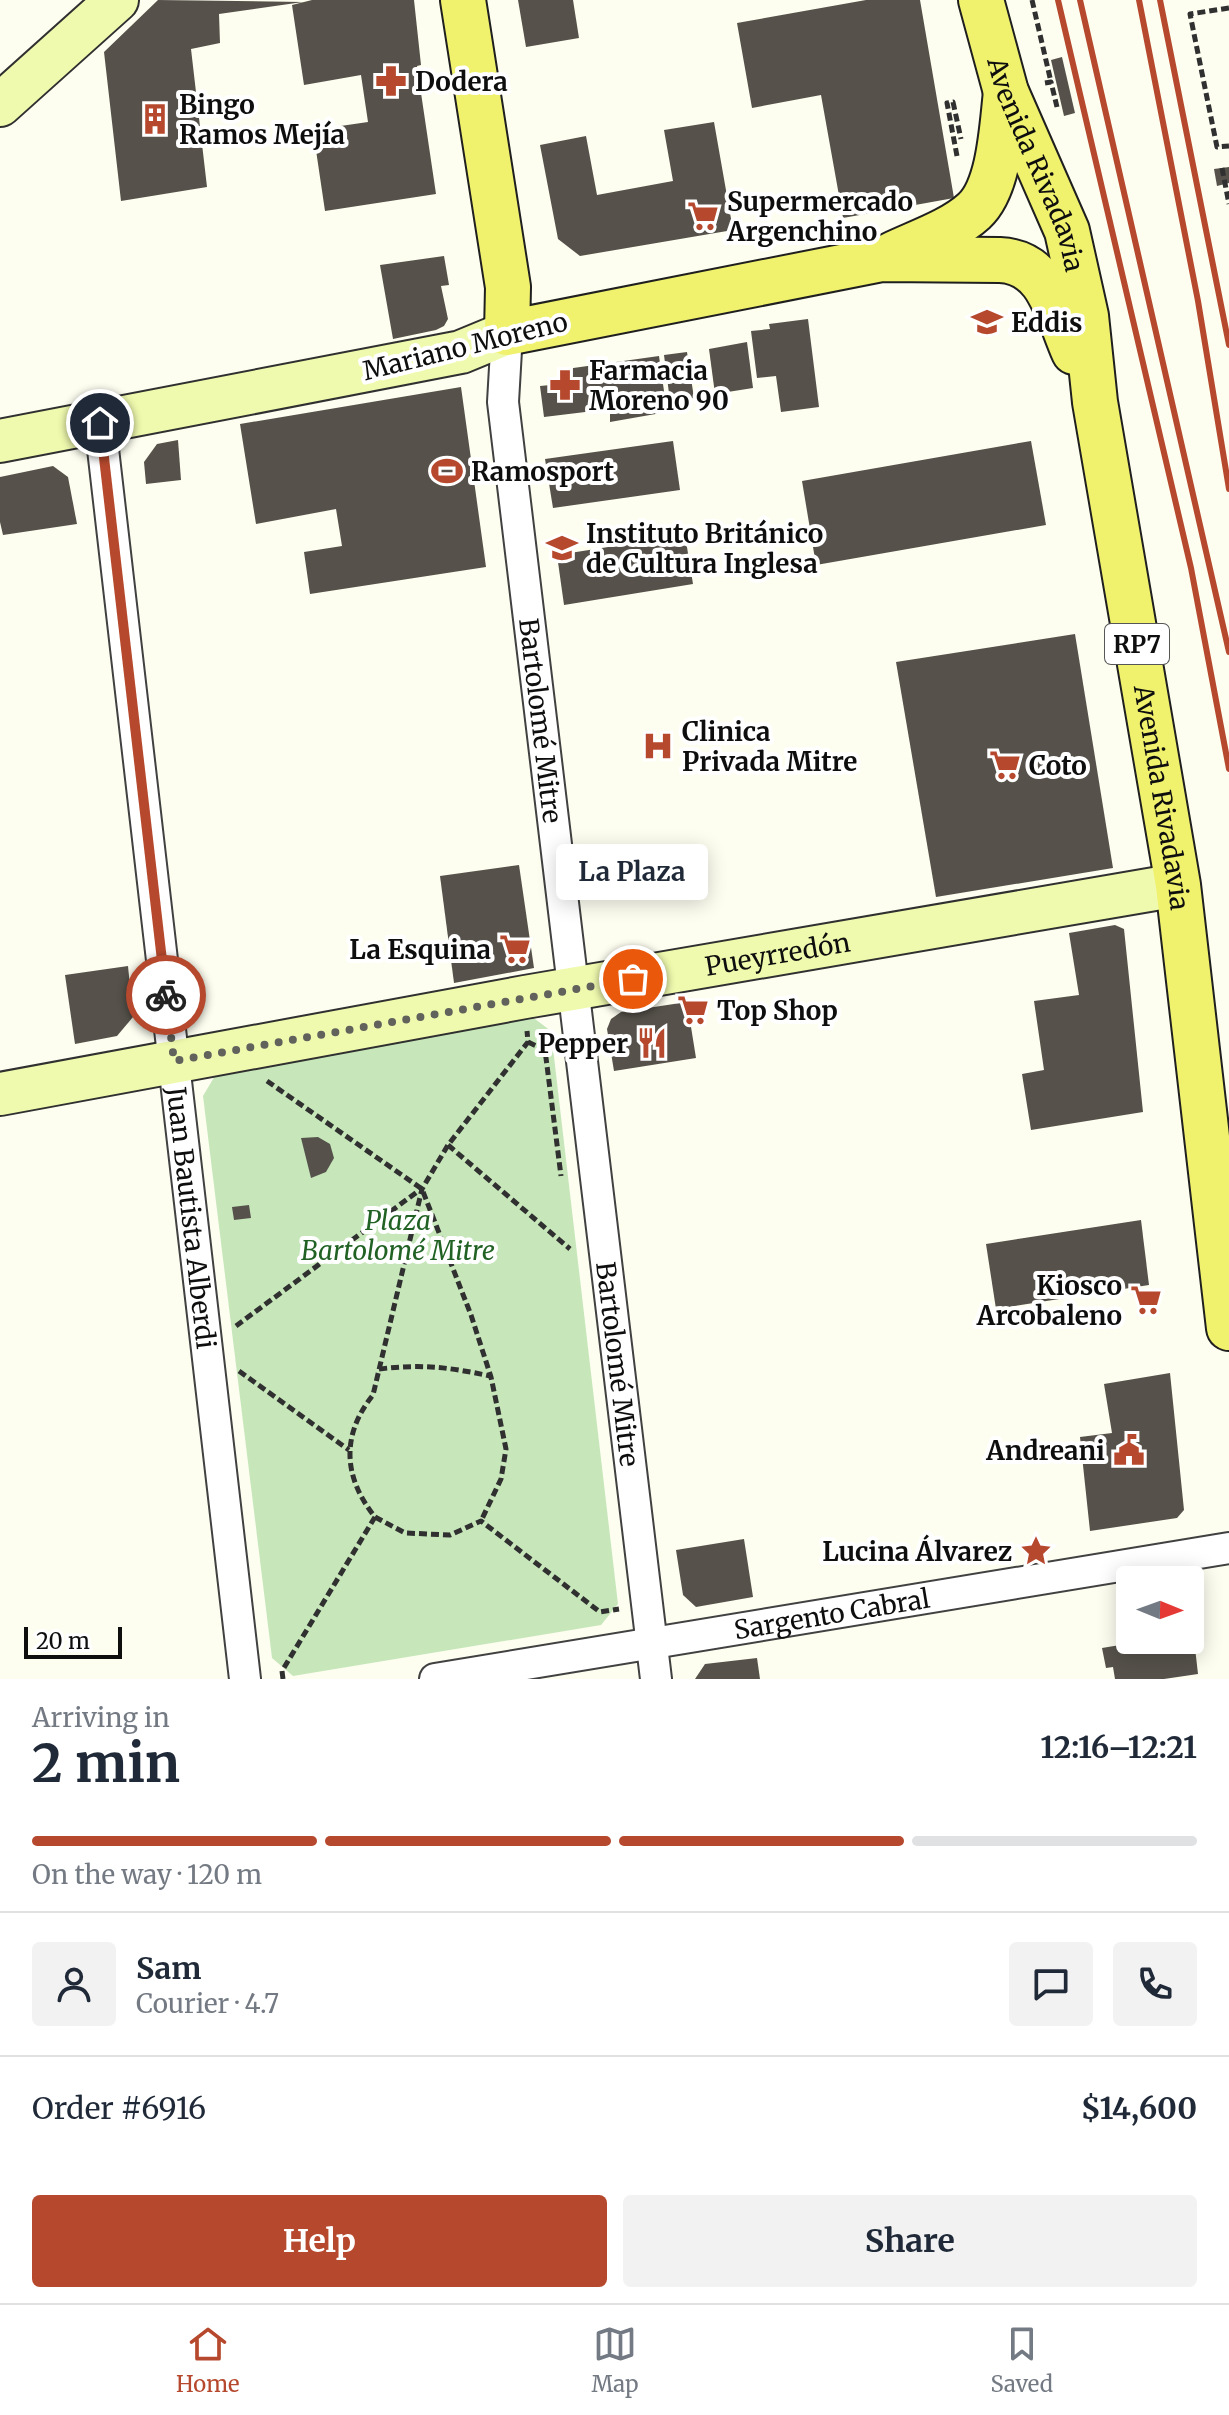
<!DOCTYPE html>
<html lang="en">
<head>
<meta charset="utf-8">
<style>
	body { margin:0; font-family:Merriweather,serif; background:#f2f2f3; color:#1f2937; height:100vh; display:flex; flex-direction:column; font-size:30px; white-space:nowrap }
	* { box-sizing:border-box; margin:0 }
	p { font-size:26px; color:#747a83 }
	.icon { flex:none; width:44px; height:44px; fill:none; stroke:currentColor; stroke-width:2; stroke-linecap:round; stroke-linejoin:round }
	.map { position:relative; height:1679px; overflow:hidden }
	.panel { display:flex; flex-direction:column; background:#fff; flex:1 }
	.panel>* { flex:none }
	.needle { width:52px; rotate:91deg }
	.fabs { position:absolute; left:1116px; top:1566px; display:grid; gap:16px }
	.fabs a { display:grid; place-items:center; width:88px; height:88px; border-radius:8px; background:#fff; box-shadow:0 4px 20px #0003; font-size:40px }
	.scale { position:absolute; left:24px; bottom:20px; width:98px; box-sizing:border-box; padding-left:8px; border:4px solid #0e0e0e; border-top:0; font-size:22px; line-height:28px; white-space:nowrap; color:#0e0e0e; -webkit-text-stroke:6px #fff; paint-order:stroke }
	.pin { position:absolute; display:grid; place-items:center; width:68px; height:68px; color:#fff; margin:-34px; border:4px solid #fff; border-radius:50%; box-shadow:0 2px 8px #0007 }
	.courier { position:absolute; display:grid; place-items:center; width:80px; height:80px; margin:-40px; border:6px solid #b6492d; border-radius:50%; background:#fff; color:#222; box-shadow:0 2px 10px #0007 }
	.bubble { position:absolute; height:56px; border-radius:8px; background:#fff; box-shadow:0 4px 20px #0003; font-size:26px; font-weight:700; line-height:56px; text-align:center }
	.overview em { font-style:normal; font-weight:700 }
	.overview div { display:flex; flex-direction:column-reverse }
	.overview { display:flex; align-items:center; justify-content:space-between; height:136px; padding:0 32px }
	h1 { font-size:52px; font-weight:700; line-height:60px }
	.bar { display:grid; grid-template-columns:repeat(4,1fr); gap:12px 8px; align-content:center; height:96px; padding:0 32px }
	.bar i { height:10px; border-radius:6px; background:#e0e1e3 }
	.bar .selected { background:#b6492d }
	.bar p { grid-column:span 4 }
	.line { display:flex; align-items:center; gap:20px; padding:0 32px; border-top:2px solid #e0e1e3 }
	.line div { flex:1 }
	.round { display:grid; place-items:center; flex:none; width:84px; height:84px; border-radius:8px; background:#f2f2f3 }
	.primary-button { display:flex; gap:16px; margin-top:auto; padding:16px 32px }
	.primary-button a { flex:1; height:92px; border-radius:8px; background:#b6492d; color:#fff; font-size:32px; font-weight:700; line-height:92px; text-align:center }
	.primary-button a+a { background:#f2f2f3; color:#1f2937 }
	.tabs { display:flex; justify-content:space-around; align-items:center; height:112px; border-top:2px solid #e0e1e3; background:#fff; font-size:22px; color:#747a83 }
	.tabs a { display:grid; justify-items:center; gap:4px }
	.tabs .selected { color:#b6492d }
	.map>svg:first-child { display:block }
</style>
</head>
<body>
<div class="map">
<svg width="1229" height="1679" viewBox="0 0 1229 1679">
	<rect width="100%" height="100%" fill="#fdfef0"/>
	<path fill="#c7e7bb" d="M531 1016 551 1031 618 1604 601 1625 293 1676 272 1658 203 1096 216 1074Z"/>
	<g fill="#56524b">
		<path d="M158 0 303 2 219 14 220 43 191 49 207 187 121 201 104 52Z"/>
		<path d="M312 0H414L421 65 417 66 436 194 325 211 313 130 368 122 361 75 304 85 292 5Z"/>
		<path d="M518 0H573L579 38 526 47Z"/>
		<path d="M866 0H920L954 198 843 218 821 95 752 108 737 23Z"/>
		<path d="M1062 57 1075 113 1064 116 1051 60Z"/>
		<path d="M714 122 733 230 580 256 558 239 540 145 586 136 597 195 673 181 664 130Z"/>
		<path d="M1229 167V183L1217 186 1214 169Z"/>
		<path d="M444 256 449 285 441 286 448 319 444 326 436 330 393 339 380 265Z"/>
		<path d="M808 319 819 407 781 412 776 376 757 378 751 331 770 329 769 324Z"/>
		<path d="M747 342 753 388 715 394 709 349Z"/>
		<path d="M687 352 694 398 670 401 664 355Z"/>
		<path d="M659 356 667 412 610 422V409L544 417 540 386 561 384 559 370Z"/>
		<path d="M461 387 486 567 310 594 304 552 342 546 336 509 256 524 240 424Z"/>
		<path d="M178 440 181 480 146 484 144 462 157 444Z"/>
		<path d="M673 441 680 490 553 508 545 459Z"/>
		<path d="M1031 441 1046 525 816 565 802 481Z"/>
		<path d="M53 466 68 477 77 524 3 535 0 522V477Z"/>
		<path d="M685 535 693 584 564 605 557 555Z"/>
		<path d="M1075 634 1113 868 936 897 896 662Z"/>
		<path d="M519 865 534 968 454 983 440 876Z"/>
		<path d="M1115 925 1124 929 1143 1112 1031 1130 1022 1074 1044 1070 1034 1001 1079 995 1069 933Z"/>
		<path d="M128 966 133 1017 117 1036 75 1044 65 975Z"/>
		<path d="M687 1002 696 1058 614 1071 607 1029 611 1019 621 1012Z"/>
		<path d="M318 1137 330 1144 334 1158 326 1172 311 1178 301 1138Z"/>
		<path d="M249 1205 251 1218 234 1220 232 1207Z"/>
		<path d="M1141 1220 1149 1285 996 1309 986 1244Z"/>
		<path d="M1170 1373 1184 1510 1177 1518 1090 1531 1080 1437 1112 1433 1104 1384Z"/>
		<path d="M744 1539 753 1597 696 1607 683 1595 676 1550Z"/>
		<path d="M1192 1621 1198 1674 1164 1679H1115L1113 1667 1106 1668 1102 1648 1138 1642 1137 1640H1190Z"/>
		<path d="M757 1658 760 1679H695L705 1664Z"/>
	</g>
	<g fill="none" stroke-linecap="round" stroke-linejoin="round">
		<defs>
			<g id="street">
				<path id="s1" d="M507 333 503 402 656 1679"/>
				<path id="s2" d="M100 423 245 1679"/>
				<path id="s3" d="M435 1679 1229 1548"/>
			</g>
			<g id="secondary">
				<path d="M0 105 117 0"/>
				<path d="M0 441 461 352 507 333"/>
				<path id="s4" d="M0 1094 525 997 1178 885"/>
			</g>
			<g id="primary">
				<path d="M463 0 508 287 507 333 882 259 1000 260C1049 262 1057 314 1074 352"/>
				<path id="s5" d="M981 0 1006 92 1067 231 1086 316 1095 402 1178 885 1229 1328"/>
				<path d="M891 255C918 242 952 231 974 211 1000 187 1002 126 1006 92"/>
			</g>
		</defs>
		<use href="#street" stroke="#414141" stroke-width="34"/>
		<use href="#secondary" stroke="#303030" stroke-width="46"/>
		<use href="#primary" stroke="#1f1f1f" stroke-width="48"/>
		<g stroke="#303030" stroke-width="5" stroke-dasharray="8 4" stroke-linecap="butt">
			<path d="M1032 0 1051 82"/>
			<path d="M1229 8 1190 14 1217 147 1229 146"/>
			<path d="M1045 83 1051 82 1057 107"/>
			<path d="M957 156 947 103 953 102 961 139"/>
			<path d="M1222 168 1229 204"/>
			<path d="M528 1042 545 1050 561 1176"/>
			<path d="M267 1081 422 1189 471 1315 491 1377 506 1449 501 1479 481 1521"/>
			<path d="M448 1145 570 1249"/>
			<path d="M236 1326 421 1189"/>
			<path d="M379 1369C422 1364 448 1367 490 1376"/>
			<path d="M239 1371 349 1450"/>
			<path d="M375 1517 405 1533 450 1535 481 1521 600 1612 619 1609"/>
			<path d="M283 1679 282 1671 375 1517C343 1477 341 1435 373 1395L422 1189 448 1145 528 1042 527 1031"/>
		</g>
		<use href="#street" stroke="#fff" stroke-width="30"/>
		<use href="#secondary" stroke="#f0faae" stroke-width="42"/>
		<use href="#primary" stroke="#f0f16d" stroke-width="44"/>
		<g stroke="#b6492d" stroke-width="6">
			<path d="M1058 0 1191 568 1229 769"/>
			<path d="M1080 0 1229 652"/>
			<path d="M1139 0 1198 301 1229 489"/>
			<path d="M1160 0 1229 345"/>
		</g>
	</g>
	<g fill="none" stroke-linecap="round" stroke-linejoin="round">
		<path stroke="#62625d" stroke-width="8" stroke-dasharray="0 14.4" d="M166 995 174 1061 633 979"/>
		<path stroke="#b6492d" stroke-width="10" d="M100 423 166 995"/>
	</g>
	<defs>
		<symbol id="pharmacy-bare" viewBox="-9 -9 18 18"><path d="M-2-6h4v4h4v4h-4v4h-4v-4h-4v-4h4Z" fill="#b6492d" stroke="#fff" stroke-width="2.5" paint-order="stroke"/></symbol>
		<symbol id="building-bare" viewBox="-9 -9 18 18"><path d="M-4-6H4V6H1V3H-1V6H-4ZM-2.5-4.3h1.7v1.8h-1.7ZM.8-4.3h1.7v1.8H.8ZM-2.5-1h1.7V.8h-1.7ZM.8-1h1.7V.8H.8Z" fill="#b6492d" stroke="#fff" stroke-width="2.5" paint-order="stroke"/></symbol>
		<symbol id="supermarket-bare" viewBox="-9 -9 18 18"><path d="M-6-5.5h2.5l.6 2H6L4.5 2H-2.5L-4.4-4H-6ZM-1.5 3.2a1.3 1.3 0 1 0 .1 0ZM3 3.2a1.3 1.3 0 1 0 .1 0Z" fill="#b6492d" stroke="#fff" stroke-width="2.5" paint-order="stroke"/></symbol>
		<symbol id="university-bare" viewBox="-9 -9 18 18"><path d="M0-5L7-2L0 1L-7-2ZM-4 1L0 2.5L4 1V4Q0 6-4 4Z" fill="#b6492d" stroke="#fff" stroke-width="2.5" paint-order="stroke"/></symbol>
		<symbol id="stadium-bare" viewBox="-9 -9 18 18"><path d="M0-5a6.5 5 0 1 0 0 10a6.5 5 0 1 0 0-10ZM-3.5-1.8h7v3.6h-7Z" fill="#b6492d" stroke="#fff" stroke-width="2.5" paint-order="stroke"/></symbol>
		<symbol id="hospital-bare" viewBox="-9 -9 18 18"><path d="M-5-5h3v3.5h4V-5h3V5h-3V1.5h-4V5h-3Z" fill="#b6492d" stroke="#fff" stroke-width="2.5" paint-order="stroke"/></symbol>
		<symbol id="restaurant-bare" viewBox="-9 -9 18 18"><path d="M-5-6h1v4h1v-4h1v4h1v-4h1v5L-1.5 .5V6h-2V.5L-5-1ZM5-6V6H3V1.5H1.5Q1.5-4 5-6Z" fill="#b6492d" stroke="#fff" stroke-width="2.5" paint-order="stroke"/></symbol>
		<symbol id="civic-bare" viewBox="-9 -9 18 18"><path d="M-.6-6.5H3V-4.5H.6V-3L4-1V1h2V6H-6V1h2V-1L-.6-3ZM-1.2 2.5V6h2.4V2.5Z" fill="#b6492d" stroke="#fff" stroke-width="2.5" paint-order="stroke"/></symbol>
		<symbol id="sight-bare" viewBox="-9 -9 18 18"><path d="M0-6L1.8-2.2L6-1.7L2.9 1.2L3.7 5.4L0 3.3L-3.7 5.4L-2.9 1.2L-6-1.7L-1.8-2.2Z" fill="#b6492d" stroke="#fff" stroke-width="2.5" paint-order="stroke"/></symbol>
	</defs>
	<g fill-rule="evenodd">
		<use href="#pharmacy-bare" x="369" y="59" width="44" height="44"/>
		<use href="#building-bare" x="133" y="97" width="44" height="44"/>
		<use href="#supermarket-bare" x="681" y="194" width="44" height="44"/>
		<use href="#university-bare" x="965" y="300" width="44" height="44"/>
		<use href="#pharmacy-bare" x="543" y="363" width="44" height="44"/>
		<use href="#stadium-bare" x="425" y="449" width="44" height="44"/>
		<use href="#university-bare" x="540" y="526" width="44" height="44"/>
		<use href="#hospital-bare" x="636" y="724" width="44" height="44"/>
		<use href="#supermarket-bare" x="983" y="743" width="44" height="44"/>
		<use href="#supermarket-bare" x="493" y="927" width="44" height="44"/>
		<use href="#supermarket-bare" x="671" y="988" width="44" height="44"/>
		<use href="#restaurant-bare" x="630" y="1021" width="44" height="44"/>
		<use href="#supermarket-bare" x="1124" y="1278" width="44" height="44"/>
		<use href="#civic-bare" x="1107" y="1428" width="44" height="44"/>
		<use href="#sight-bare" x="1014" y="1529" width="44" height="44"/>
	</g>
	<g text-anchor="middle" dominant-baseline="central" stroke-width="8" stroke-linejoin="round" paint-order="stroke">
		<rect fill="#fff" stroke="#565656" stroke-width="2" x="1105" y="624" width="64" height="40" rx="6"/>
		<g font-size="24" font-weight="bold" fill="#0e0e0e">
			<text x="1137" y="644">RP7</text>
		</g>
		<g font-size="26" font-weight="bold" fill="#0e0e0e" stroke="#fff" text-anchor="start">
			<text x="415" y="81">Dodera</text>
			<text x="179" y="104">Bingo<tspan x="179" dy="30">Ramos Mejía</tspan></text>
			<text x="727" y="201">Supermercado<tspan x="727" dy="30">Argenchino</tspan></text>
			<text x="1011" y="322">Eddis</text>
			<text x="589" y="370">Farmacia<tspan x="589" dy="30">Moreno 90</tspan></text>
			<text x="471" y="471">Ramosport</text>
			<text x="586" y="533">Instituto Británico<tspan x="586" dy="30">de Cultura Inglesa</tspan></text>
			<text x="682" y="731">Clinica<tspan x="682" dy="30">Privada Mitre</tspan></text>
			<text x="1029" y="765">Coto</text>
			<text x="491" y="949" text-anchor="end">La Esquina</text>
			<text x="717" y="1010">Top Shop</text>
			<text x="628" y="1043" text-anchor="end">Pepper</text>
			<text x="1122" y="1285" text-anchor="end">Kiosco<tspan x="1122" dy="30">Arcobaleno</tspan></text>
			<text x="1105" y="1450" text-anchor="end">Andreani</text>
			<text x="1012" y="1551" text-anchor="end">Lucina Álvarez</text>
		</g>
		<g font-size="26" fill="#0e0e0e" stroke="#fff">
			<text stroke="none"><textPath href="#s5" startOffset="174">Avenida Rivadavia</textPath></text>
			<text transform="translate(465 346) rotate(-14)">Mariano Moreno</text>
			<text stroke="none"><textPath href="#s1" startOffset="390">Bartolomé Mitre</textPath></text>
			<text stroke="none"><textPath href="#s5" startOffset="822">Avenida Rivadavia</textPath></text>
			<text stroke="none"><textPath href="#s4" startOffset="790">Pueyrredón</textPath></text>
			<text stroke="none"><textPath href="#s2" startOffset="800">Juan Bautista Alberdi</textPath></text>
			<text stroke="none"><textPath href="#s1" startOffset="1038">Bartolomé Mitre</textPath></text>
			<text stroke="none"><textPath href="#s3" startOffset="402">Sargento Cabral</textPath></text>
		</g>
		<g font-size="26" font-style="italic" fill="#216224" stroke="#fff">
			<text x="398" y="1220">Plaza<tspan x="398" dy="30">Bartolomé Mitre</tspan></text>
		</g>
	</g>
</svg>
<div class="fabs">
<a><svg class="needle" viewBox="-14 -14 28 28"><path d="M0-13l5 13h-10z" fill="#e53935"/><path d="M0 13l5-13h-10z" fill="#747a83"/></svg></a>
</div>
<div class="scale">20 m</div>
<div class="pin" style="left:633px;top:979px;background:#ea580c"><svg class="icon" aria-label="bag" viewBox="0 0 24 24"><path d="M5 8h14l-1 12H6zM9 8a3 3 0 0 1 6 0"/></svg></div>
<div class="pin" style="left:100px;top:423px;background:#1f2937"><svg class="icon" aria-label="home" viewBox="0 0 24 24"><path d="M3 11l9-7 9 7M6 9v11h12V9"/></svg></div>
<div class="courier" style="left:166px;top:995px"><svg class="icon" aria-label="bike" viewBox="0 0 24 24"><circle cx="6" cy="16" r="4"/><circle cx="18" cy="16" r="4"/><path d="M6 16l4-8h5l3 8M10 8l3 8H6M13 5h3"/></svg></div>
<div class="bubble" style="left:556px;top:844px;width:152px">La Plaza</div>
</div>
<section class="panel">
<div class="overview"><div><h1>2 min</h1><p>Arriving in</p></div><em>12:16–12:21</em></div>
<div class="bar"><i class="selected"></i><i class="selected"></i><i class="selected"></i><i></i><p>On the way · 120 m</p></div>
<div class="line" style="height:144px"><a class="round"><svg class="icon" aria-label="person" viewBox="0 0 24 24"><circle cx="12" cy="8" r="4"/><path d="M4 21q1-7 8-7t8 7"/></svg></a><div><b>Sam</b><p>Courier · 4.7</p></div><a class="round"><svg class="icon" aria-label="chat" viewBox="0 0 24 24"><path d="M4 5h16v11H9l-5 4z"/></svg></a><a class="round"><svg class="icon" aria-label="phone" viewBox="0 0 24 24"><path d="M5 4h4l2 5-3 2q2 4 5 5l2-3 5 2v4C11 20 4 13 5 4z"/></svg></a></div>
<div class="line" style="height:104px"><div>Order #6916</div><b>$14,600</b></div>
<div class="primary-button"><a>Help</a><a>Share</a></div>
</section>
<nav class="tabs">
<a class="selected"><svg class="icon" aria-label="home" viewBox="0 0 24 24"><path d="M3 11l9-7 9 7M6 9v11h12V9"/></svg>Home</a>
<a><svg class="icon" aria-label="map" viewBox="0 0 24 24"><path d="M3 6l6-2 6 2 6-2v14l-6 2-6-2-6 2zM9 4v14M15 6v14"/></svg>Map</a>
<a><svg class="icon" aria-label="saved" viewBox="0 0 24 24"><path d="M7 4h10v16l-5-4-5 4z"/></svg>Saved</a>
</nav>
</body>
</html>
